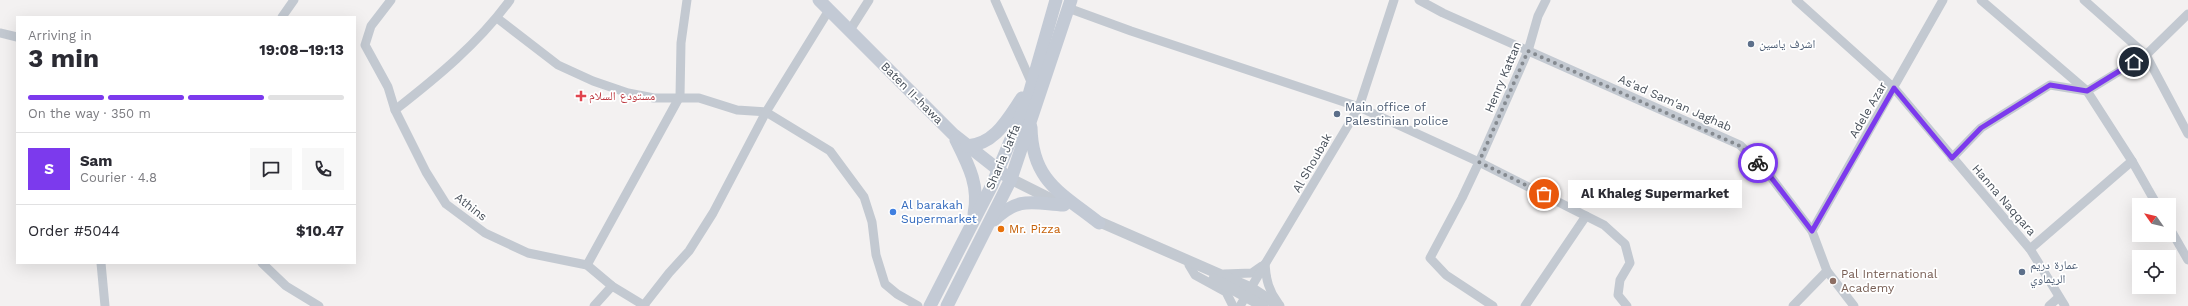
<!DOCTYPE html>
<html lang="en">
<head>
<meta charset="utf-8">
<style>
	body { margin:0; font-family:"Work Sans","Noto Naskh Arabic",sans-serif; background:#f7f7f7; color:#2b2b33; height:100vh; display:flex; flex-direction:column; font-size:15px; white-space:nowrap }
	* { box-sizing:border-box; margin:0 }
	p { font-size:13px; color:#7c7c81 }
	.icon { flex:none; width:22px; height:22px; fill:none; stroke:currentColor; stroke-width:2; stroke-linecap:round; stroke-linejoin:round }
	.map { position:relative; flex:1; overflow:hidden }
	.side { position:absolute; left:16px; top:16px; width:340px; height:248px; display:flex; flex-direction:column; background:#fff; border-radius:0px; box-shadow:0 4px 16px #0002 }
	.side>* { flex:none }
	.needle { width:26px; rotate:304deg }
	.fabs { position:absolute; left:2132px; top:198px; display:grid; gap:8px }
	.fabs a { display:grid; place-items:center; width:44px; height:44px; border-radius:0px; background:#fff; box-shadow:0 4px 16px #0002; font-size:20px }
	.pin { position:absolute; display:grid; place-items:center; width:34px; height:34px; color:#fff; margin:-17px; border:2px solid #fff; border-radius:50%; box-shadow:0 1px 4px #0007 }
	.courier { position:absolute; display:grid; place-items:center; width:40px; height:40px; margin:-20px; border:3px solid #7c3aed; border-radius:50%; background:#fff; color:#222; box-shadow:0 1px 5px #0007 }
	.bubble { position:absolute; height:28px; border-radius:0px; background:#fff; box-shadow:0 4px 16px #0002; font-size:13px; font-weight:700; line-height:28px; text-align:center }
	.overview em { font-style:normal; font-weight:700 }
	.overview div { display:flex; flex-direction:column-reverse }
	.overview { display:flex; align-items:center; justify-content:space-between; height:68px; padding:0 12px }
	h1 { font-size:26px; font-weight:700; line-height:30px }
	.bar { display:grid; grid-template-columns:repeat(4,1fr); gap:6px 4px; align-content:center; height:48px; padding:0 12px }
	.bar i { height:5px; border-radius:3px; background:#e1e1e2 }
	.bar .on { background:#7c3aed }
	.bar p { grid-column:span 4 }
	.line { display:flex; align-items:center; gap:10px; padding:0 12px; border-top:1px solid #e1e1e2 }
	.line div { flex:1 }
	.round { display:grid; place-items:center; flex:none; width:42px; height:42px; border-radius:0px; background:#f7f7f7 }
	.map>svg:first-child { display:block }
</style>
</head>
<body>
<div class="map">
<svg width="2188" height="306" viewBox="0 0 2188 306">
	<rect width="100%" height="100%" fill="#f3f1f1"/>
	<g fill="none" stroke-linecap="round" stroke-linejoin="round">
		<g stroke="#c3c9d1" stroke-width="9">
			<path d="M391 0 371 26 365 45 388 87 395 110 426 172 446 204 485 233 528 253 587 265 612 286 645 306"/>
			<path d="M995 0 1032 84"/>
			<path d="M1419 0 1443 13 1740 145 1767 172 1812 231 1827 271 1854 306"/>
			<path d="M1796 0 1894 88 2030 249 2065 306"/>
			<path d="M1981 0 2087 91 2132 161 2030 249"/>
			<path d="M2084 0 2146 55 2188 134"/>
			<path d="M1068 8 1131 31 1359 107 1479 162 1604 225 1625 244 1630 263 1620 280 1618 295 1627 306"/>
			<path d="M282 17 294 0"/>
			<path d="M497 18 558 65 593 81 628 93 654 98H699L737 110 766 112 830 151 864 197 872 222 876 255 885 284 897 294 918 306"/>
			<path d="M850 30 869 0"/>
			<path d="M0 33 17 37"/>
			<path d="M395 110C436 78 479 43 510 0"/>
			<path d="M1952 158 1981 128 2050 85 2087 91 2146 55 2188 14"/>
			<path d="M2132 161 2157 205"/>
			<path d="M2169 227 2188 260"/>
			<path d="M1812 231 1943 0"/>
			<path d="M101 263 105 306"/>
			<path d="M262 263 286 286 319 306"/>
			<path d="M1265 264C1266 280 1269 291 1278 303"/>
			<path d="M587 265 680 96 681 43 687 0"/>
			<path d="M1189 265 1195 275 1226 292 1233 306"/>
			<path d="M1224 274 1252 273 1262 266"/>
			<path d="M644 305 669 273 689 251 713 213 766 112 829 10"/>
			<path d="M594 306 612 286"/>
			<path d="M1240 306 1359 107 1394 0"/>
			<path d="M1493 306 1446 275 1430 258 1462 198 1479 162 1528 51 1538 16 1546 0"/>
			<path d="M1525 306 1586 216"/>
			<path d="M1793 306 1827 271"/>
			<path d="M2049 306 2059 297"/>
		</g>
		<g stroke="#c3c9d1" stroke-width="11">
			<path d="M1011 179 1061 204"/>
			<path d="M1093 219 1251 288 1279 306"/>
			<path d="M1214 279 1263 306"/>
		</g>
		<g stroke="#c3cad5" stroke-width="13">
			<path d="M819 0 953 134 1005 175"/>
			<path d="M1031 127C1032 181 1061 193 1099 223"/>
			<path d="M956 140C968 164 980 186 974 214"/>
			<path d="M967 146C995 144 1007 120 1022 98"/>
			<path d="M994 220C1019 196 1032 203 1064 205"/>
			<path d="M930 306 992 185 1028 98 1056 0"/>
			<path d="M947 306 1011 179 1071 0"/>
		</g>
	</g>
	<g fill="none" stroke-linecap="round" stroke-linejoin="round">
		<path stroke="#858a90" stroke-width="4" stroke-dasharray="0 7.2" d="M1544 194 1479 162 1528 51 1740 146 1758 163"/>
		<path stroke="#7c3aed" stroke-width="5" d="M1758 163 1767 172 1812 231 1894 88 1952 158 1981 128 2050 85 2087 91 2134 62"/>
	</g>
	<g fill="#5c6f8a" stroke="#fff" stroke-width="1.5">
		<circle cx="1751" cy="44" r="4"/>
		<circle cx="1337" cy="114" r="4"/>
		<circle cx="2022" cy="272" r="4"/>
	</g>
	<path fill="#e0444e" stroke="#fff" stroke-width="1.5" d="M579 90h4v4h4v4h-4v4h-4v-4h-4v-4h4z"/>
	<circle fill="#3f7fe0" stroke="#fff" stroke-width="1.5" cx="893" cy="212" r="4"/>
	<circle fill="#e8710a" stroke="#fff" stroke-width="1.5" cx="1001" cy="229" r="4"/>
	<circle fill="#8d6e63" stroke="#fff" stroke-width="1.5" cx="1833" cy="281" r="4"/>
	<g text-anchor="middle" dominant-baseline="central" stroke-width="3.5" stroke-linejoin="round" paint-order="stroke">
		<g font-size="12" fill="#4e5e75" stroke="#fff" text-anchor="start">
			<text x="1759" y="44">اشرف ياسين</text>
			<text x="1345" y="107">Main office of<tspan x="1345" dy="14">Palestinian police</tspan></text>
			<text x="2030" y="265">عمارة دريم<tspan x="2030" dy="14">الريماوي</tspan></text>
		</g>
		<g font-size="12" fill="#4a525c" stroke="#fff">
			<text transform="translate(1503 77) rotate(-67)">Henry Kattan</text>
			<text transform="translate(912 93) rotate(45)">Baten II-hawa</text>
			<text transform="translate(1675 103) rotate(24)">As'ad Sam'an Jaghab</text>
			<text transform="translate(1868 110) rotate(-60)">Adele Azar</text>
			<text transform="translate(1003 157) rotate(-67)">Sharia Jaffa</text>
			<text transform="translate(1312 163) rotate(-60)">Al Shoubak</text>
			<text transform="translate(2004 200) rotate(49)">Hanna Naqqara</text>
			<text transform="translate(471 207) rotate(38)">Athins</text>
		</g>
		<g font-size="12" fill="#be3a42" stroke="#fff" text-anchor="start">
			<text x="589" y="96">مستودع السلام</text>
		</g>
		<g font-size="12" fill="#366cbe" stroke="#fff" text-anchor="start">
			<text x="901" y="205">Al barakah<tspan x="901" dy="14">Supermarket</tspan></text>
		</g>
		<g font-size="12" fill="#c56008" stroke="#fff" text-anchor="start">
			<text x="1009" y="229">Mr. Pizza</text>
		</g>
		<g font-size="12" fill="#785e54" stroke="#fff" text-anchor="start">
			<text x="1841" y="274">Pal International<tspan x="1841" dy="14">Academy</tspan></text>
		</g>
	</g>
</svg>
<div class="fabs">
<a><svg class="needle" viewBox="-14 -14 28 28"><path d="M0-13l5 13h-10z" fill="#e53935"/><path d="M0 13l5-13h-10z" fill="#7c7c81"/></svg></a>
<a><svg class="icon" aria-label="locate" viewBox="0 0 24 24"><circle cx="12" cy="12" r="6"/><path d="M12 2v4M12 18v4M2 12h4M18 12h4"/></svg></a>
</div>
<div class="pin" style="left:1544px;top:194px;background:#ea580c"><svg class="icon" aria-label="bag" viewBox="0 0 24 24"><path d="M5 8h14l-1 12H6zM9 8a3 3 0 0 1 6 0"/></svg></div>
<div class="pin" style="left:2134px;top:62px;background:#1f2937"><svg class="icon" aria-label="home" viewBox="0 0 24 24"><path d="M3 11l9-7 9 7M6 9v11h12V9"/></svg></div>
<div class="courier" style="left:1758px;top:163px"><svg class="icon" aria-label="bike" viewBox="0 0 24 24"><circle cx="6" cy="16" r="4"/><circle cx="18" cy="16" r="4"/><path d="M6 16l4-8h5l3 8M10 8l3 8H6M13 5h3"/></svg></div>
<div class="bubble" style="left:1568px;top:180px;width:174px">Al Khaleg Supermarket</div>
<section class="side">
<div class="overview"><div><h1>3 min</h1><p>Arriving in</p></div><em>19:08–19:13</em></div>
<div class="bar"><i class="on"></i><i class="on"></i><i class="on"></i><i></i><p>On the way · 350 m</p></div>
<div class="line" style="height:72px"><b class="round" style="background:#7c3aed;color:#fff">S</b><div><b>Sam</b><p>Courier · 4.8</p></div><a class="round"><svg class="icon" aria-label="chat" viewBox="0 0 24 24"><path d="M4 5h16v11H9l-5 4z"/></svg></a><a class="round"><svg class="icon" aria-label="phone" viewBox="0 0 24 24"><path d="M5 4h4l2 5-3 2q2 4 5 5l2-3 5 2v4C11 20 4 13 5 4z"/></svg></a></div>
<div class="line" style="height:52px"><div>Order #5044</div><b>$10.47</b></div>
</section>
</div>
</body>
</html>
